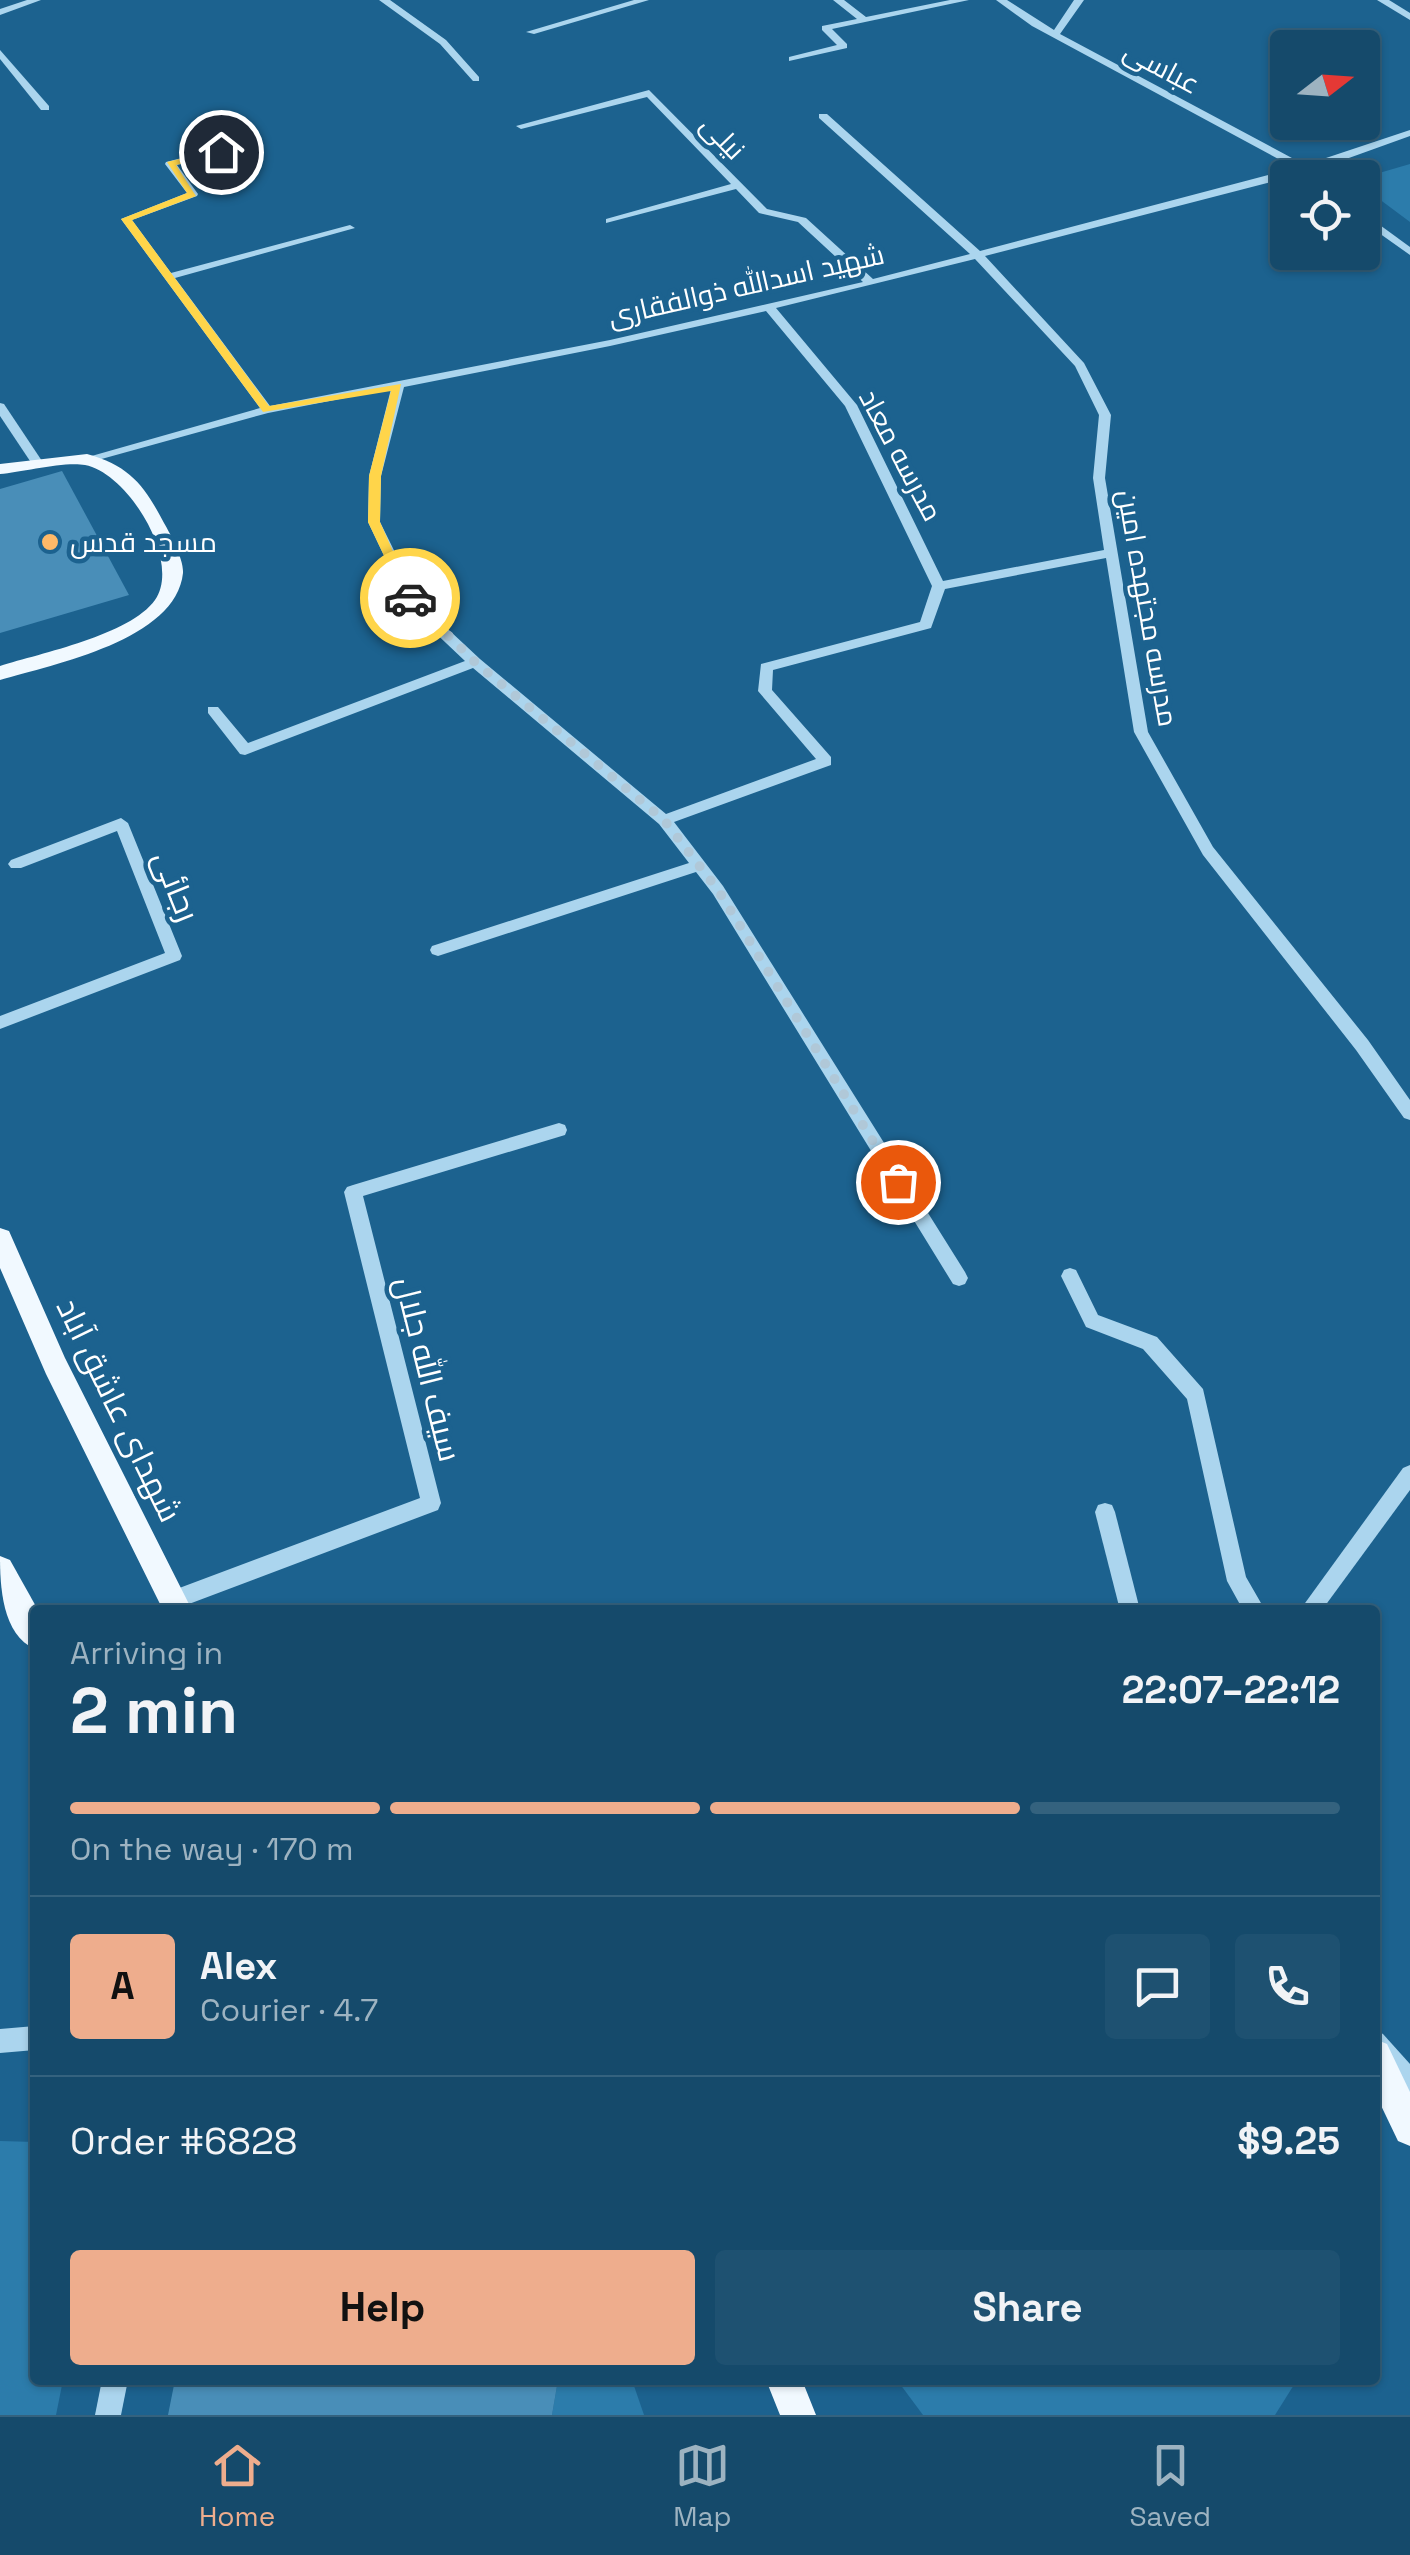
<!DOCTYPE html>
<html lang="en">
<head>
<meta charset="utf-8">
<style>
	body { margin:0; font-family:"Space Grotesk",Cairo,sans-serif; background:#1e5171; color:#f1f3f6; height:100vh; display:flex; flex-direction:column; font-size:38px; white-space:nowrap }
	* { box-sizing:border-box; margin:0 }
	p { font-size:32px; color:#9db3c1 }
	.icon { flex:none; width:55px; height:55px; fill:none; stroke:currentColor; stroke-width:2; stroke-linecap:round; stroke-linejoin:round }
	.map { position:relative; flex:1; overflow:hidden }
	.side { position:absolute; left:30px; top:1605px; width:1350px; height:780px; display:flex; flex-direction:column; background:#154a6b; border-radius:10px; box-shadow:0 2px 8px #0004,0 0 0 2px #34627e }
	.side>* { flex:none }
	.needle { width:65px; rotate:73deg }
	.tools { position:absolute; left:1270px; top:30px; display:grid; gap:20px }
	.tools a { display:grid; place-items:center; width:110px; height:110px; border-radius:10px; background:#154a6b; box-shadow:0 2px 8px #0004,0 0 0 2px #34627e; font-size:50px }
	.pin { position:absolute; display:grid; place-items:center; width:85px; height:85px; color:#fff; margin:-42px; border:5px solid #fff; border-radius:50%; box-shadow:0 2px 10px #0007 }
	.courier { position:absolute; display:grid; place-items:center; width:100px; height:100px; margin:-50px; border:8px solid #ffd54a; border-radius:50%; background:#fff; color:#222; box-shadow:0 2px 12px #0007 }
	.head em { font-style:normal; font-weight:700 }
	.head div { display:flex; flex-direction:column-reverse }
	.head { display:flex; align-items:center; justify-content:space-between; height:170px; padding:0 40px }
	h1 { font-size:65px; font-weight:700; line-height:75px }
	.bar { display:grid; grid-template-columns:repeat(4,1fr); gap:15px 10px; align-content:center; height:120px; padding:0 40px }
	.bar i { height:12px; border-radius:8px; background:#34627e }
	.bar .selected { background:#eead8d }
	.bar p { grid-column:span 4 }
	.line { display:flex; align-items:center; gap:25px; padding:0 40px; border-top:2px solid #34627e }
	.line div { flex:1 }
	.round { display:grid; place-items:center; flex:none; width:105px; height:105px; border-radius:10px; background:#1e5171 }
	.button { display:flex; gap:20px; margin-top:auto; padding:20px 40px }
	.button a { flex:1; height:115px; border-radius:10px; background:#eead8d; color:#111; font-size:40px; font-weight:700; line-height:115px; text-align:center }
	.button a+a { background:#1e5171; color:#f1f3f6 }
	.tabs { display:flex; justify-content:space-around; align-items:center; height:140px; border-top:2px solid #34627e; background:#154a6b; font-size:28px; color:#9db3c1 }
	.tabs a { display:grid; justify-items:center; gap:5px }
	.tabs .selected { color:#eead8d }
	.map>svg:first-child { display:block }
</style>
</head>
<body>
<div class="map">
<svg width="1410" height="2415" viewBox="0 0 1410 2415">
	<rect width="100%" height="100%" fill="#1c628f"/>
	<g fill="#2c7cab">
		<path d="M1410 164V222L1363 187 1362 178Z"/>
		<path d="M0 2141 35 2142V2380H63L56 2415H0Z"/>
		<path d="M558 2380H632L644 2415H552Z"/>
		<path d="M897 2380H1297L1275 2415H923Z"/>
	</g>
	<g fill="#498eb8">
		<path d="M62 471 129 595 0 633V489Z"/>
		<path d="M175 2380H558L552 2415H168Z"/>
	</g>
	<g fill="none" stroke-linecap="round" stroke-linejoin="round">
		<g fill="#abd5ee" fill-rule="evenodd">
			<path d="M27 0H41L0 15V9Z"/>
			<path d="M379 0H390L446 40 479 77V81H473L440 44Z"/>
			<path d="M634 0H649L534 34 526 32Z"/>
			<path d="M833 0H844L866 17 950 0H969L832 29 847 44V48L789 61V57L837 45 822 30V26L857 19Z"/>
			<path d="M996 0H1007L1054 30 1074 0H1084L1060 34 1305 165 1410 130V136L1310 172 985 256 1084 363 1111 415 1105 478 1148 732 1213 847 1368 1040 1410 1100V1120L1404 1118 1356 1050 1203 855 1134 732 1106 558 945 589 931 628 773 670 772 690 831 757V765L674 822 723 886 965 1272 968 1278 965 1284 959 1286 953 1284 713 894 696 872 438 956 432 954 430 950 432 946 689 863 659 824 473 668 245 755 240 754 208 713V707H218L248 743 465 661 409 608 368 522 369 476 391 389 268 413 87 463 81 459 260 408 121 219 187 193 165 164 166 162 221 148 225 149V153L177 165 198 194 197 196 132 220 171 273 350 225 355 228 175 278 270 406 610 340 863 282 798 222 759 213 736 189 606 223V219L731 184 647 97 521 129 516 126 649 90 767 209 806 218 873 279 970 254 819 118V114H827L980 251 1295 168 1032 26ZM975 259 1075 366 1099 415 1093 478 1104 550 943 581 857 405 776 308ZM766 311 845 406 932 586 920 622 761 664 758 691 816 759 666 814 480 659 420 603 380 522 381 476 404 387 610 346Z"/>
			<path d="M1377 0H1389L1410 13V20Z"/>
			<path d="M0 50 49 106V110H41L0 59Z"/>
			<path d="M1362 212 1410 247V255L1362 221Z"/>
			<path d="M0 403 4 404 44 464 42 467 32 464 0 416Z"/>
			<path d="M121 818 128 823 182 956 180 960 0 1029V1016L165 953 117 831 21 868H11L8 864 11 860Z"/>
			<path d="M559 1123 565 1125 567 1130 565 1135 363 1196 441 1503 438 1510 173 1610 166 1607 163 1600 166 1593 420 1498 344 1192 347 1187 353 1185Z"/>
			<path d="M1070 1268 1076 1270 1098 1315 1157 1337 1203 1389 1246 1577 1265 1610H1243L1227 1581 1187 1399 1143 1349 1086 1327 1061 1276 1064 1270Z"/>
			<path d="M1410 1465V1490L1322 1610H1300L1403 1468Z"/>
			<path d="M1105 1503 1112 1505 1115 1512 1140 1610H1120L1095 1512 1098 1505Z"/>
			<path d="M35 2026V2050L0 2053V2029Z"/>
			<path d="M1375 2030 1383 2034 1410 2064V2093L1402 2089 1375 2059Z"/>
			<path d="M102 2380H128L121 2415H95Z"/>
		</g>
		<g fill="#f1f9ff" fill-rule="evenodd">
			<path d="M87 454C130 466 144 485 164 523 171 535 184 560 183 573 176 640 55 664 0 680V666C41 653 130 635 155 600 182 561 128 473 85 465 65 461 22 472 0 474V464Z"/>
			<path d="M0 1228 9 1231 65 1358 192 1610H163L46 1374 0 1268Z"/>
			<path d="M0 1556 10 1560 38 1610 35 1649C2 1635 0 1586 0 1556Z"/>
			<path d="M1375 2039 1387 2044 1410 2092V2146L1398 2141 1375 2093Z"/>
			<path d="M766 2380H802L816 2415H780Z"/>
		</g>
	</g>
	<path fill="#ffd54a" d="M221 149 224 154 176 165 196 196 132 220 269 406 401 384 381 476 380 522 415 601 404 598 368 522 369 476 391 391 263 412 121 219 187 193 167 162Z"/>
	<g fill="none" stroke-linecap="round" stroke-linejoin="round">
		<path stroke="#b0c8d8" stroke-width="10" stroke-dasharray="0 18" d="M410 598 475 662 664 820 718 890 898 1182"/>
	</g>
	<circle fill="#feb968" stroke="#1c628f" stroke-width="4" cx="50" cy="542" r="10"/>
	<g text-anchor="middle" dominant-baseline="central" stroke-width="9" stroke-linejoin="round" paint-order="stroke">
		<g font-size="28" fill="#fff" stroke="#1c628f">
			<text transform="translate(1162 67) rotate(28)">عباسی</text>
			<text transform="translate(723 137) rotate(46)">نیلی</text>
			<text transform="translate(746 285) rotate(-13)">شهید اسدالله ذوالفقاری</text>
			<text transform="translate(901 455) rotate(62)">مدرسه معاد</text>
			<text transform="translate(1148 608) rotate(80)">مدرسه مجتهده امین</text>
		</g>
		<g font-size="28" fill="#fff" stroke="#1c628f" text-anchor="start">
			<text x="70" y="542">مسجد قدس</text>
		</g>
		<g font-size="32" fill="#fff" stroke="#1c628f">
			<text transform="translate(176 886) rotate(68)">رجائی</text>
			<text transform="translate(428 1369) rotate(76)">سیف الله جلال</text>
			<text transform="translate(119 1410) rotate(64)">شهدای عاشق آباد</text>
		</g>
	</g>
</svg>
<div class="tools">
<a><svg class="needle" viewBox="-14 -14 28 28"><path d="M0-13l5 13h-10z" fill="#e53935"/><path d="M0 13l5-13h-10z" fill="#9db3c1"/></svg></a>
<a><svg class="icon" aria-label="locate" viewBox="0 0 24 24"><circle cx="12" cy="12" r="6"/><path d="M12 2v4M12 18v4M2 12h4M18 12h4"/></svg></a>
</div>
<div class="pin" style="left:898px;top:1182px;background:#ea580c"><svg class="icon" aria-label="bag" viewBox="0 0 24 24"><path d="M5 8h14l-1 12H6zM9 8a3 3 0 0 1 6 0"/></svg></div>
<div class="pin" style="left:221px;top:152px;background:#1f2937"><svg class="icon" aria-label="home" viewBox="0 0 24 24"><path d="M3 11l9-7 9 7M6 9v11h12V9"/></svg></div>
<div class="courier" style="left:410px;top:598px"><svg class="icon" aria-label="car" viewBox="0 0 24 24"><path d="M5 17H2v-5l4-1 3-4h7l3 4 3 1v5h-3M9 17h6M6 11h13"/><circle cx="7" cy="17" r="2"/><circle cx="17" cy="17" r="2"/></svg></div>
<section class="side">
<div class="head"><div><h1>2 min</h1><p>Arriving in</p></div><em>22:07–22:12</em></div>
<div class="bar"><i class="selected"></i><i class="selected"></i><i class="selected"></i><i></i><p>On the way · 170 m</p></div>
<div class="line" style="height:180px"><b class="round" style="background:#eead8d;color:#111">A</b><div><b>Alex</b><p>Courier · 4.7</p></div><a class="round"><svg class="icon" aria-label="chat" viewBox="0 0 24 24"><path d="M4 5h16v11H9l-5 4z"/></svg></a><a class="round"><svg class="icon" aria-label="phone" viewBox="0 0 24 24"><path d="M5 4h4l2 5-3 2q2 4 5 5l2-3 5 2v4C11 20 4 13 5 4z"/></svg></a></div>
<div class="line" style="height:130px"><div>Order #6828</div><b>$9.25</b></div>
<div class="button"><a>Help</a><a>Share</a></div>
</section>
</div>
<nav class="tabs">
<a class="selected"><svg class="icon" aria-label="home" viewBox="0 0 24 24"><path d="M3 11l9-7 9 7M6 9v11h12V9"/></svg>Home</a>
<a><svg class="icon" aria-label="map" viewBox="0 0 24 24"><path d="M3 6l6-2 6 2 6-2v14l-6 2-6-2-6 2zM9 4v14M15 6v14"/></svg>Map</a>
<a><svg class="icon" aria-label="saved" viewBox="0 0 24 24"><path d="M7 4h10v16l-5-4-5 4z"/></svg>Saved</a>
</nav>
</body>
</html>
